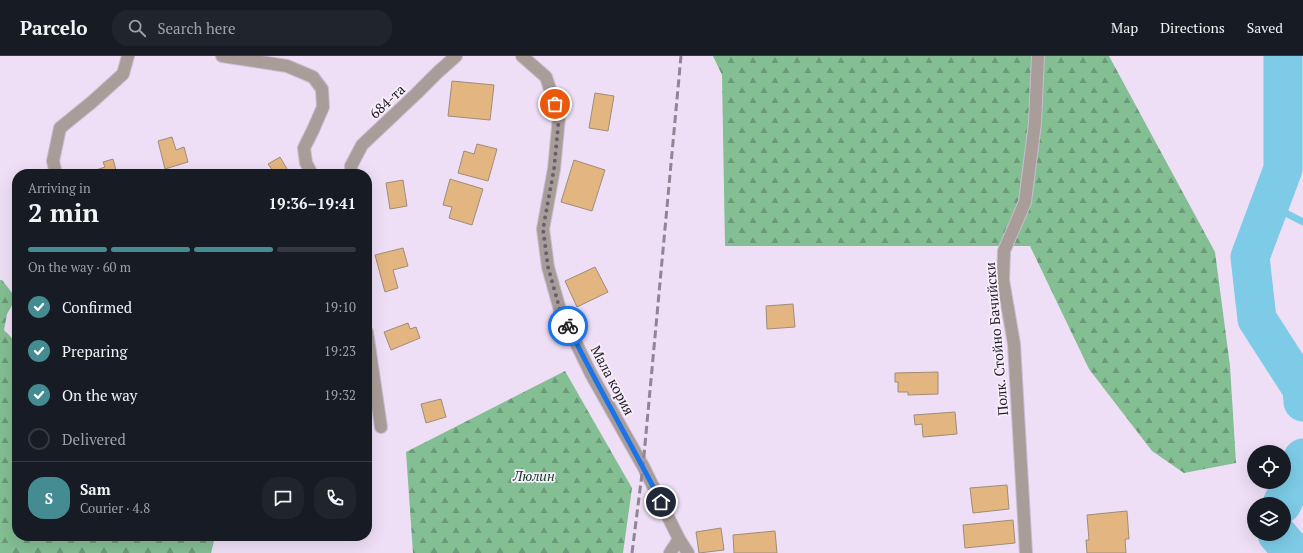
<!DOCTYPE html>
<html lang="en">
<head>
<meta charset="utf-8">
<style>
	body { margin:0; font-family:"PT Serif",serif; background:#20242c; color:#f1f3f6; height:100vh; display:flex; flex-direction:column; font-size:15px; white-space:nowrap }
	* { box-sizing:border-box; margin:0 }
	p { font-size:13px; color:#9ea1a6 }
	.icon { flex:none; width:22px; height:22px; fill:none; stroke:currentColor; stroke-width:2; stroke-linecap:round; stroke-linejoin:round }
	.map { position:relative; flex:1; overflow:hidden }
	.details { position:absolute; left:12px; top:113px; width:360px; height:372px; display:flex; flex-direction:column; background:#171b24; border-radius:16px; box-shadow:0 4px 16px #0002 }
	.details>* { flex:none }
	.tools { position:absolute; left:1247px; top:389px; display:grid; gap:8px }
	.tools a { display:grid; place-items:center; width:44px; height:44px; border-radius:50%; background:#171b24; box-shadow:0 4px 16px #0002; font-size:20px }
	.pin { position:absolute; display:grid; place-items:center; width:34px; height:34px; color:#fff; margin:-17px; border:2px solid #fff; border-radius:50%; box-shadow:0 1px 4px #0007 }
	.courier { position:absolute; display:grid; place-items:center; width:40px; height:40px; margin:-20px; border:3px solid #1a73e8; border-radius:50%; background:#fff; color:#222; box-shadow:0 1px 5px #0007 }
	.summary em { font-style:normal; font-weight:600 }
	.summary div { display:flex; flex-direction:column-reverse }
	.summary { display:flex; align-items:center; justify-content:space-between; height:68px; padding:0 16px }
	h1 { font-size:26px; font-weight:600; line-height:30px }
	.bar { display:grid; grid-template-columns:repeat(4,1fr); gap:6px 4px; align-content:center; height:48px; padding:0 16px }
	.bar i { height:5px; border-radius:3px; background:#363941 }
	.bar .on { background:#448b92 }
	.bar p { grid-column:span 4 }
	.line { display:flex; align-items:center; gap:10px; padding:0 16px; border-top:1px solid #363941 }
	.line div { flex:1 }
	.round { display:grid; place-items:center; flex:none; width:42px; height:42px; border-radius:16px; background:#20242c }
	ol { padding:0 16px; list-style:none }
	li { display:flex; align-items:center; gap:12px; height:44px }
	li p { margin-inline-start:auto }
	li .icon { padding:4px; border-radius:50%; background:#448b92; color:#fff; stroke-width:4 }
	li:last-child { color:#9ea1a6 }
	li i { width:22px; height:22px; border:2px solid #363941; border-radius:50% }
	header { display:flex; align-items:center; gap:24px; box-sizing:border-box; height:56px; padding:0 20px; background:#171b24; border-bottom:1px solid #363941 }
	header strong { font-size:19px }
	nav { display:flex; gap:22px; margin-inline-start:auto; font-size:14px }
	.search { width:280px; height:36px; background:#20242c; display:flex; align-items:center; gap:10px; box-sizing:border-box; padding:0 14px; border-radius:16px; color:#9ea1a6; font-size:15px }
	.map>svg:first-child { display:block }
</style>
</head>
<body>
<header>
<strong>Parcelo</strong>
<div class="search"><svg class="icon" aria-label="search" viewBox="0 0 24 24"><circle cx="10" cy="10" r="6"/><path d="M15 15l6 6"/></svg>Search here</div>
<nav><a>Map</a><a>Directions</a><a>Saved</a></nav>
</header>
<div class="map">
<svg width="1303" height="497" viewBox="0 0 1303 497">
	<defs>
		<pattern id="forest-firs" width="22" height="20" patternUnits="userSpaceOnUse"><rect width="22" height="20" fill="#84be93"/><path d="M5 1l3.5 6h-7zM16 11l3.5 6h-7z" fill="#6b9a78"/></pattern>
	</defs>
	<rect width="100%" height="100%" fill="#eedff6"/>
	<g fill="url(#forest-firs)">
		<path d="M713 0H1109L1215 196 1230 310 1236 407 1184 417 1152 395 1089 313 1030 190H725L722 19Z"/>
		<path d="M0 224H2L16 242 7 258 4 274 17 287V480H212L214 485 211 497H0Z"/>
		<path d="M565 315 632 432 623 497H413L406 396Z"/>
	</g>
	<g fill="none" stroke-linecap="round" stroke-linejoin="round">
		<path stroke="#7dcbe6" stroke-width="7" d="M1270 149 1303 166"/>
		<g stroke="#7dcbe6" stroke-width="39">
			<path d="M1283 0V113L1250 201 1257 263 1302 333 1303 346"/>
			<path d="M1282 448 1303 402"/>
			<path d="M1277 478 1289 492 1299 497"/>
		</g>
	</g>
	<g fill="#e2b581" stroke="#9e8d79">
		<path d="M452 25 494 29 490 64 448 60Z"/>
		<path d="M595 37 614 40 608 75 589 72Z"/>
		<path d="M172 81 176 94 184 91 188 106 165 113 158 85Z"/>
		<path d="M477 88 497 93 488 125 458 117 464 95 474 98Z"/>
		<path d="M280 101 290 118H270L273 115 268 108Z"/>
		<path d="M113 103 117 118H84L105 111 103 106Z"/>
		<path d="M574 104 605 114 592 155 561 146Z"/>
		<path d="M264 114 266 118H258Z"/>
		<path d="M450 123 483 133 472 169 449 162 452 151 443 149Z"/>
		<path d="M403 124 407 150 390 153 386 127Z"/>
		<path d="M403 192 408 210 393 214 398 232 385 236 375 199Z"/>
		<path d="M595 211 608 236 577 251 565 225Z"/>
		<path d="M793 248 795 271 767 273 766 250Z"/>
		<path d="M408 267 410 273 416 271 420 282 391 294 384 276Z"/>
		<path d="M938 316V338L908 339V336H898V326H895V317Z"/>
		<path d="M441 343 446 361 426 367 421 348Z"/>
		<path d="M955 356 957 378 923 381 922 368 915 369 914 359Z"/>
		<path d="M1007 429 1009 453 973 457 970 432Z"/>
		<path d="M1127 455 1129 483H1125L1126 497H1087L1086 484H1089L1087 459Z"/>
		<path d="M1013 464 1015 487 965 492 963 469Z"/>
		<path d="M721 472 724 494 699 497 696 476Z"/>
		<path d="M775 475 777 497H734L733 479Z"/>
	</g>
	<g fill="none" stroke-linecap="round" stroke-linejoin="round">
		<defs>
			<g id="minor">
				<path d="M222 0 287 10 313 21 322 33 323 51 313 74 304 92 306 107 312 118"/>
				<path d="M522 0 546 21 559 61 554 113 543 173 548 211 560 254 591 318 643 410 679 483 688 497"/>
				<path d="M56 118 53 105 60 72 92 46 123 18 128 0"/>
				<path d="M351 118V110L362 89 416 38 437 17 456 0"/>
				<path d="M367 276 381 371"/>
				<path d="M670 497 679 483"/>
				<path d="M1026 497 1014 288 1003 224 1004 195 1025 146 1035 67 1038 0"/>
			</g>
		</defs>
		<use href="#minor" stroke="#c9bcd0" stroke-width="14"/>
		<use href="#minor" stroke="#a99d99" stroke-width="12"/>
		<path stroke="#8f8595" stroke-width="3" stroke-dasharray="8 4" stroke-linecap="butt" d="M632 497 643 410 681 0"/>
	</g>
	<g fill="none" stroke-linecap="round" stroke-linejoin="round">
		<path stroke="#675f6c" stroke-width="4" stroke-dasharray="0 7.2" d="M555 48 559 61 554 113 543 173 548 211 560 254 568 270"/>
		<path stroke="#1a73e8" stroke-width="5" d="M568 270C597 330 631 387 661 446"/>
	</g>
	<g text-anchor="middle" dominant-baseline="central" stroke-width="3.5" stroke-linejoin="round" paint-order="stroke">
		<g font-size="14" fill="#1f1a22" stroke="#f8effd">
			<text transform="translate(387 45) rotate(-43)">684-та</text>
			<text transform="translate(996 283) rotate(-95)">Полк. Стойно Бачийски</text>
			<text transform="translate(613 324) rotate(62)">Мала кория</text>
		</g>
		<g font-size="14" font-style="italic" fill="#144023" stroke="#f8effd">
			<text x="534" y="419">Люлин</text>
		</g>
	</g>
</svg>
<div class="tools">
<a><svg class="icon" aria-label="locate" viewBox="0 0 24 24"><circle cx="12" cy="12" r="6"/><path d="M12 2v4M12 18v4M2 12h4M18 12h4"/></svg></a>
<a><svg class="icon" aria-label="layers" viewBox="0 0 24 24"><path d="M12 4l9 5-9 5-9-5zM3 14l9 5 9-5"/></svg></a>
</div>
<div class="pin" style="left:555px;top:48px;background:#ea580c"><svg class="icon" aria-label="bag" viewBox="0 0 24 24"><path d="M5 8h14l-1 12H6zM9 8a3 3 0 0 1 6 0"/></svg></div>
<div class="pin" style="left:661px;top:446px;background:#1f2937"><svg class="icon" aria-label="home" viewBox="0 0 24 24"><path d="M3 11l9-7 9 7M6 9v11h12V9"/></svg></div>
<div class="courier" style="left:568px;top:270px"><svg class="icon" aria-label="bike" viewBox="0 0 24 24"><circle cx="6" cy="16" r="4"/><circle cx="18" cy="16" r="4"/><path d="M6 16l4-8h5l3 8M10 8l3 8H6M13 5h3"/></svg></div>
<section class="details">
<div class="summary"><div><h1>2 min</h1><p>Arriving in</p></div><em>19:36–19:41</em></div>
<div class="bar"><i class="on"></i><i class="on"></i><i class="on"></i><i></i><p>On the way · 60 m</p></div>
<ol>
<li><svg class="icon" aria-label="check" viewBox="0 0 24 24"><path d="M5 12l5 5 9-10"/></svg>Confirmed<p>19:10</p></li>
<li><svg class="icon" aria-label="check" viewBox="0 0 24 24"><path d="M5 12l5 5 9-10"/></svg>Preparing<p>19:23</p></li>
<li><svg class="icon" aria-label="check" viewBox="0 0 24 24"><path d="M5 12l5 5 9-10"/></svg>On the way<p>19:32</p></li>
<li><i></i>Delivered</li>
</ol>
<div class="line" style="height:72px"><b class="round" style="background:#448b92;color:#fff">S</b><div><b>Sam</b><p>Courier · 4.8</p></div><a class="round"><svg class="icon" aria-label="chat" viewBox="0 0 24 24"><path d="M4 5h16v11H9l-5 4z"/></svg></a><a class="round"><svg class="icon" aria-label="phone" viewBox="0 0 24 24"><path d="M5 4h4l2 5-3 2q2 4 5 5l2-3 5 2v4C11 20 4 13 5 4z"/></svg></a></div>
</section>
</div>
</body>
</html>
